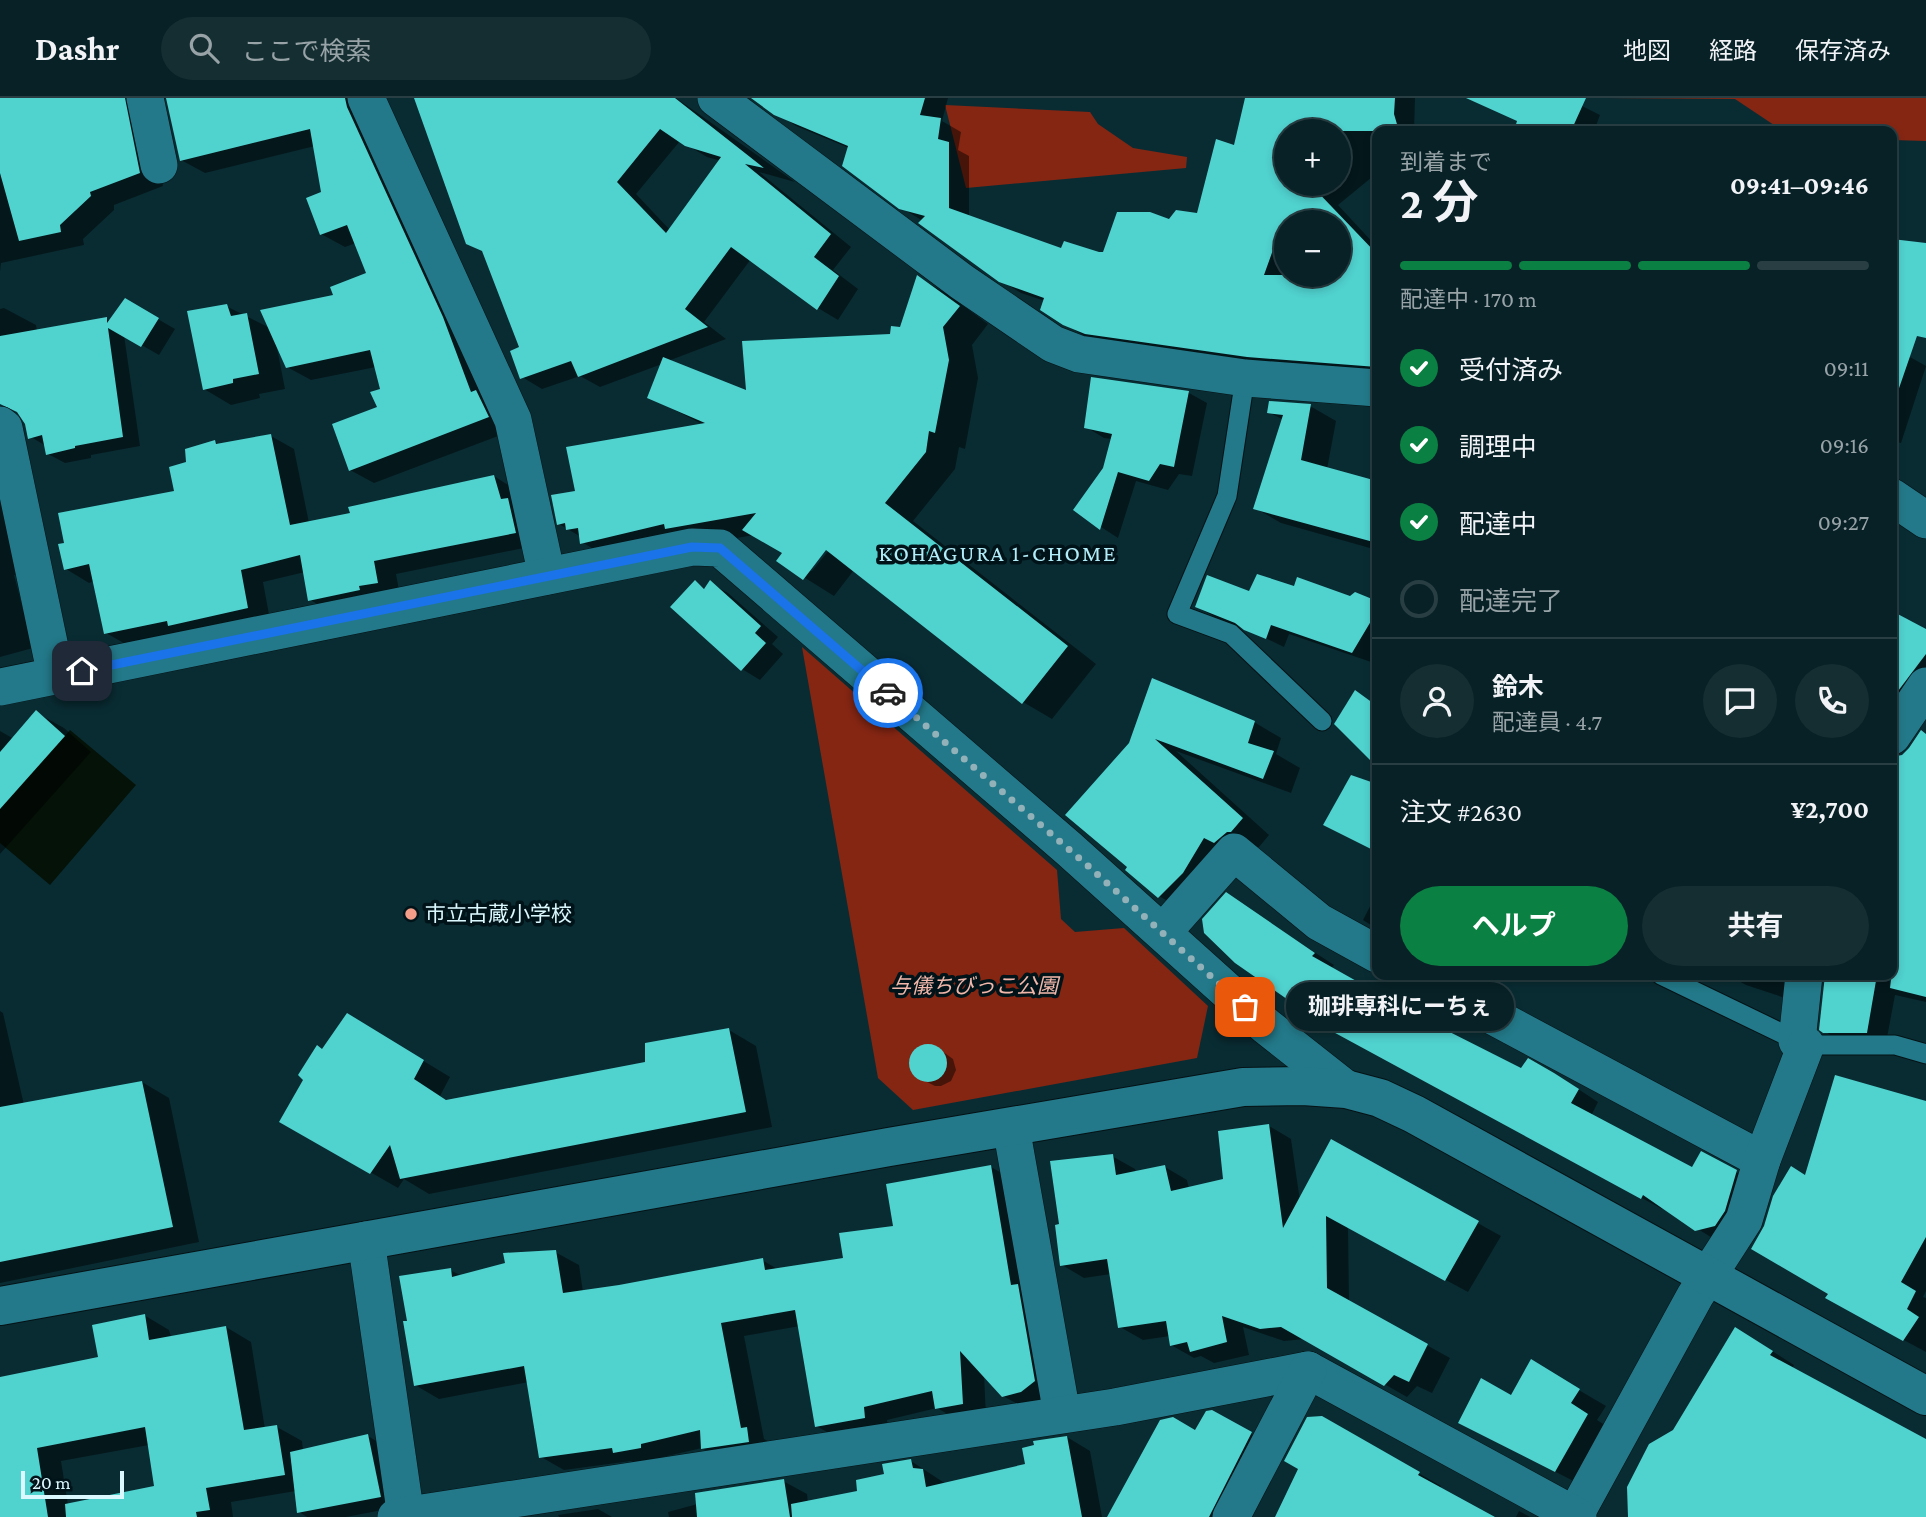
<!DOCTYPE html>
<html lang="ja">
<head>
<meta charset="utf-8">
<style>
	body { margin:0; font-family:"Crimson Pro","Noto Sans JP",serif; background:#152e32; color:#f1f3f6; height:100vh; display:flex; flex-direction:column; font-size:26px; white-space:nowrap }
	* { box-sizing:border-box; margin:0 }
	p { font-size:23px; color:#98a3a7 }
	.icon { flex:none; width:38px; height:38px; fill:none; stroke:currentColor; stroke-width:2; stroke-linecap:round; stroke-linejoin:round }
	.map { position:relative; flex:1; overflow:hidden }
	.drawer { position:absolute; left:1372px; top:28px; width:525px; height:854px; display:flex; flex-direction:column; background:#072126; border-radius:14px; box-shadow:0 4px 10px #0003,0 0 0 2px #283e43 }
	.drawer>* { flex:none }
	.buttons { position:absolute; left:1274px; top:21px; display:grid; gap:14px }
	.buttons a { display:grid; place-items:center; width:77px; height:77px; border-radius:50%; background:#072126; box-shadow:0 4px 10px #0003,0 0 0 2px #283e43; font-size:35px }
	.scale { position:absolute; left:21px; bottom:18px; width:103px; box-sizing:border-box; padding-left:7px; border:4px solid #dcf8ff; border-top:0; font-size:19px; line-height:24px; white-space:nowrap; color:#dcf8ff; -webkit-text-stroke:5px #001318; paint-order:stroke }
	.pin { position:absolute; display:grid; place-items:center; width:60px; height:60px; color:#fff; margin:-30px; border-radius:14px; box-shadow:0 4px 10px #0006 }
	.courier { position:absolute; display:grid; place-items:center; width:70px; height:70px; margin:-35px; border:5px solid #1a73e8; border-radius:50%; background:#fff; color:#222; box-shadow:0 2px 9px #0007 }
	.bubble { position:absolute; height:49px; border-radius:24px; background:#072126; box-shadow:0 4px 10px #0003,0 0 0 2px #283e43; font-size:23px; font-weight:700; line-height:49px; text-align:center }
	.summary em { font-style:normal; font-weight:700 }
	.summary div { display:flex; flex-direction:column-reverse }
	.summary { display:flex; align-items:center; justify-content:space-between; height:119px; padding:0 28px }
	h1 { font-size:46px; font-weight:700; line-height:52px }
	.bar { display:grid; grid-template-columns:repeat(4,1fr); gap:10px 7px; align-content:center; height:84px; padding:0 28px }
	.bar i { height:9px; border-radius:5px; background:#283e43 }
	.bar .active { background:#0b8043 }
	.bar p { grid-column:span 4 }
	.line { display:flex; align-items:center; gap:18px; padding:0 28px; border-top:2px solid #283e43 }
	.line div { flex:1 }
	.round { display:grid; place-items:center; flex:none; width:74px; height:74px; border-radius:37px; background:#152e32 }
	ol { padding:0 28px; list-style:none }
	li { display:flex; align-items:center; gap:21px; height:77px }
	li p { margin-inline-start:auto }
	li .icon { padding:7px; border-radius:50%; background:#0b8043; color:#fff; stroke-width:4 }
	li:last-child { color:#98a3a7 }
	li i { width:38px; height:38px; border:4px solid #283e43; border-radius:50% }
	.action { display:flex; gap:14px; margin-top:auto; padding:14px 28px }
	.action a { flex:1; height:80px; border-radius:42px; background:#0b8043; color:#fff; font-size:28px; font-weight:700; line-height:80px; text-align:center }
	.action a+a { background:#152e32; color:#f1f3f6 }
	header { display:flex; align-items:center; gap:42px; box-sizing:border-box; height:98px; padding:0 35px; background:#072126; border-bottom:2px solid #283e43 }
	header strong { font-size:33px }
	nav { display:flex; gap:38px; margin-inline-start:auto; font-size:24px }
	.search { width:490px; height:63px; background:#152e32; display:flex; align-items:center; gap:18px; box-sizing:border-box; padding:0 24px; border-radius:38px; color:#98a3a7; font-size:26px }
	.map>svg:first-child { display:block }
</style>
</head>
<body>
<header>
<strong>Dashr</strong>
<div class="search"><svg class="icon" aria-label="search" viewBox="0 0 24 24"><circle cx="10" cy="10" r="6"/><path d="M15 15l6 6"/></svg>ここで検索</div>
<nav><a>地図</a><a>経路</a><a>保存済み</a></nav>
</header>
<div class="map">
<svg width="1926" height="1419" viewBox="0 0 1926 1419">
	<rect width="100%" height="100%" fill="#092c33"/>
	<g fill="#852613">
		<path d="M1606 0H1926V43L1892 42V33H1783L1735 1Z"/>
		<path d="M945 7 1090 14 1098 26 1133 50 1187 59 1186 70 966 90Z"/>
		<path d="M802 549 1057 772 1061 821 1075 834 1124 830 1208 908 1197 960 913 1012 878 980Z"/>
	</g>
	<path fill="#051208" d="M70 632 136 687 50 787 0 745V711Z"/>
	<g fill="#0007" fill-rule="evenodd">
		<path d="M0 0H153L148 19 163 88 114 107V112L83 141 84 147 1 165 0 174Z"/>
		<path d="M168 0H368L511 333 374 385 350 372 380 310 382 292 376 269 311 282 287 269 277 250 285 291 259 296 260 300 231 307 204 291 226 208 270 230 336 198 369 176 356 145 345 149 321 136 322 95 315 48 205 75 181 62Z"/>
		<path d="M416 0H676L795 84 759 74 851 149 833 172 858 191 838 222 818 210 751 161 704 224 726 241 668 263 748 295 892 238 901 230 918 179 947 196 988 226 972 247 978 280 965 351 959 349 955 371 913 423 1096 566 1052 621 1023 604 854 472 834 498 778 463 785 454 754 437 611 462 582 444 581 439 559 426 577 395 704 327 649 299 662 266 600 289 580 278 542 291 522 279 521 250 485 155 467 145ZM680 43 707 59 721 63 670 132 636 96ZM830 444 833 447 812 473H808Z"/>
		<path d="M754 0H948L942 23 961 34 958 52 969 58V119L1062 152 1099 156 1170 123 1199 116 1235 49 1246 0H1415L1414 33H1377V75L1338 107 1377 149V202L1325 220 1377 221V273L1358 277 1107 246 1085 238 1064 226 1045 203 1021 195 1000 182 923 123 900 109 849 50 796 28ZM1286 33H1339V86H1286ZM1286 124H1339V177H1286Z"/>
		<path d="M1506 0H1566L1600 17 1594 33H1516L1519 24 1500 14Z"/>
		<path d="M125 202 175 231 159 257 124 237 140 348 91 357V360L65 365 48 356 46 348 31 339 14 299 0 291V211L4 210 36 227 37 233 106 221 111 223Z"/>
		<path d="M1892 254 1910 259 1926 268 1901 345 1892 343Z"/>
		<path d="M1092 281 1189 295 1207 305 1192 378 1179 376 1168 392 1136 383 1118 440 1075 412 1105 371 1112 341 1104 340 1086 329Z"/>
		<path d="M1310 308 1336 323 1327 371 1377 385V452L1281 425 1255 410 1284 322 1268 314Z"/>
		<path d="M271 338 294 351 309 425 353 416 494 378 516 392 538 447 396 476 400 498 332 515 309 501 305 474 263 484 270 522 129 548 106 535 94 483 89 485 66 471 176 394 188 365 215 344 220 347Z"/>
		<path d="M0 356 31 474 14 477 33 550 0 559Z"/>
		<path d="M696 485 706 491 710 485 728 495 778 539 772 546 783 556 760 582 742 571Z"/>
		<path d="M1295 490 1351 500 1356 496 1377 505V553L1371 564 1289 536 1284 549 1246 531 1215 519 1197 509 1250 495Z"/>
		<path d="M1892 515 1926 533V590L1892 639Z"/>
		<path d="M1153 582 1254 624 1281 640 1276 656 1300 670 1291 695 1176 653 1269 737 1259 749H1254L1186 814 1159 798 1131 646Z"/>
		<path d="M37 615 64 630 91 654 0 756V633L14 641Z"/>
		<path d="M1926 637V904L1895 897 1886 945H1844L1824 933 1826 877H1892V660L1903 658Z"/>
		<path d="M1377 795V831L1363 822Z"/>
		<path d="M1227 797 1334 867 1331 871 1421 921 1521 972 1575 989 1598 1004 1591 1018 1692 1071 1736 1074 1756 1086 1717 1143 1663 1109 1662 1111 1325 928 1306 912Z"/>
		<path d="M1462 877H1489L1482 888Z"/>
		<path d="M1728 877H1806L1800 905 1746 887Z"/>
		<path d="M0 913 3 915 24 1007 142 984 169 1000 199 1144 0 1185Z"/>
		<path d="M729 932 756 948 772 1029 429 1096 404 1081 398 1090 281 1023 324 953 374 933 450 979 440 998 448 1003 647 965Z"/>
		<path d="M928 947 939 951 953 961 956 972 951 983 941 988H935L925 983 912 973 911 961 916 952Z"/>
		<path d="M1269 1028 1291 1041 1300 1103 1332 1044 1501 1138 1468 1194 1348 1129 1349 1204 1450 1260 1432 1295 1417 1288 1407 1299 1305 1241 1284 1243 1243 1229 1249 1257 1214 1265 1201 1258 1194 1260 1171 1247 1170 1238 1143 1242 1120 1229 1111 1176 1084 1180 1062 1167 1061 1128 1112 1058 1135 1071 1136 1075 1165 1069 1187 1082 1189 1091 1224 1082Z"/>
		<path d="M991 1069 1014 1082 1058 1297 1027 1311 1003 1298 984 1276 986 1319 960 1323 937 1310 887 1322 888 1333 840 1341 816 1328 800 1228 744 1238 764 1341 770 1344 726 1364 702 1350 663 1359 664 1363 638 1367 631 1363 564 1372 541 1359 529 1284 439 1301 415 1287 409 1224 450 1172 462 1178 555 1154 579 1167 583 1194 762 1162 779 1172 844 1161Z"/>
		<path d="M1806 1079 1926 1109V1193L1923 1199 1926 1200V1254L1850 1213 1766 1129Z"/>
		<path d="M144 1217 169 1232 171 1239 226 1229 251 1244 265 1331 277 1329 302 1343 303 1353 368 1338 386 1349 398 1409 346 1419H307L299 1414 296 1393 231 1404 233 1419H0V1281L100 1260ZM149 1347 156 1390 68 1407 61 1363Z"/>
		<path d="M1758 1244 1794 1267 1792 1271 1926 1343V1419H1630L1674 1333Z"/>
		<path d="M1531 1264 1606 1308 1597 1322 1614 1333 1583 1388 1461 1325 1512 1299Z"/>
		<path d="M1212 1314 1275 1349 1239 1419H1109L1195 1334Z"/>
		<path d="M1322 1320 1441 1388 1440 1391 1491 1419H1277Z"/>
		<path d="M1067 1339 1090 1353 1102 1419H669L668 1414 783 1383 807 1396 808 1405 859 1394 911 1363 946 1386 1027 1367Z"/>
		<path d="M598 1411 612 1419H559L558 1417Z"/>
		<path d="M1519 1413 1530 1419H1516Z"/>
	</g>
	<g fill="#50d2cf" fill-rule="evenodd">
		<path d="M0 0H125L140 75 90 94 91 98 60 127 61 134 19 143 0 75Z"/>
		<path d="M166 0H345L347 9 443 219 471 294 476 292 489 319 349 373 332 326 377 309 370 294 380 291 370 252 286 270 260 212 333 197 330 189 366 175 347 127 320 137 306 100 321 94 310 31 180 63Z"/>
		<path d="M414 0H675L764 70 745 66 831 136 814 159 839 178 817 212 731 149 685 211 708 229 578 279 571 263 520 281 510 253 519 249 482 153 466 146ZM660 31 685 48 721 59 666 135 617 84Z"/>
		<path d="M751 0H925L920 17 941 20 938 41 949 44V110L1061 150 1064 143 1099 154H1103L1117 114H1150L1169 121 1176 112 1197 115 1216 41 1234 47 1245 0H1395L1394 16 1399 33H1286V86H1310L1377 156V269L1247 259 1085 236 1063 227 1040 212 1044 200 999 184 918 125 925 118 899 111 842 68 848 48 774 17ZM1283 124H1339V177H1264Z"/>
		<path d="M1466 0H1586L1571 33H1514L1517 23Z"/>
		<path d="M1892 141 1926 145V240L1917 238 1896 299 1892 298Z"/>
		<path d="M917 177 960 208 943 229 949 262 935 335 929 333 926 354 885 405 1068 548 1022 606 826 452 803 482 776 463 782 455 742 432 756 415 665 431 664 426 580 446 578 430 566 432 565 425 557 427 551 397 575 393 566 349 705 325 647 300 663 259 746 292 742 243 890 236 891 228 900 229Z"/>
		<path d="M125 200 159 220 141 249 108 230 123 339 75 348V350L46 357 42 337 28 341 25 326 17 314 0 306V238L107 219V225Z"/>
		<path d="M227 206 231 218 247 215 259 276 233 281V285L203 292 187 213Z"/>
		<path d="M1091 279 1189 293 1174 369 1160 366 1149 383 1118 374 1100 432 1073 412 1103 370 1112 336 1084 330Z"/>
		<path d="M1269 303 1311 306 1301 362 1377 383V445L1253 411 1283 317 1267 315Z"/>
		<path d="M271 336 290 427 350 415 348 409 494 377 501 401 508 400 516 435 374 463 378 485 359 488 360 492 308 503 300 457 241 472 248 510 168 528 167 523 104 536 89 466 64 472 58 446 64 445 58 415 174 393 169 369 186 364 185 351 215 342 216 346Z"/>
		<path d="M1257 476 1294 488 1297 479 1350 498 1355 494 1377 503V513L1352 555 1271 527 1266 541 1244 532 1235 525 1195 509 1207 477 1249 493Z"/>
		<path d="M695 482 704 491 710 482 761 528 755 535 766 545 741 573 670 509Z"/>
		<path d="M1892 513 1926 531V556L1892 601Z"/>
		<path d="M1152 580 1255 623 1248 645 1274 653 1263 681 1155 641 1243 720 1231 734H1227L1214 745 1204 740 1183 775 1158 800 1125 772 1127 769 1065 717 1129 645Z"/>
		<path d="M1355 592 1377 608V669L1334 626Z"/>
		<path d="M36 612 65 638 0 711V654Z"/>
		<path d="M1921 632 1926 636V899L1890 890 1899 812 1892 809V659L1902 657 1909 650Z"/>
		<path d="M1351 677 1377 686V754L1323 727Z"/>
		<path d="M1226 794 1315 855 1312 858 1422 920 1521 970 1528 960 1554 975 1579 991 1571 1005 1692 1069 1701 1053 1737 1072 1725 1113 1715 1128 1695 1133 1643 1097 1641 1101 1302 917 1304 913 1235 865 1204 835 1202 821Z"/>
		<path d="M1825 877H1877L1867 935H1823L1819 932Z"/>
		<path d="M347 915 424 962 414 981 446 1002 645 964V945L729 930 746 1014 400 1081 390 1047 370 1076 279 1024 303 982 298 977 317 947 322 951Z"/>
		<circle cx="928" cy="965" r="19"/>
		<path d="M1835 977 1926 1003V1139L1901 1184 1916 1193 1907 1211 1919 1219 1903 1243 1825 1200 1828 1196 1751 1151 1764 1128 1773 1098 1791 1068 1805 1077Z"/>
		<path d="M142 983 173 1129 0 1164V1009Z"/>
		<path d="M1269 1026 1283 1130 1331 1041 1479 1123 1445 1183 1326 1118 1327 1190 1428 1246 1409 1284 1394 1277 1384 1288 1281 1229 1260 1231 1222 1218 1227 1244 1190 1254 1187 1244 1170 1248 1166 1223 1118 1230 1107 1161 1060 1168 1055 1127 1059 1126 1050 1063 1113 1056 1116 1077 1165 1067 1171 1093 1223 1081 1218 1033Z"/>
		<path d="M991 1067 1011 1187 1018 1186 1035 1283 1021 1294 1002 1299 960 1253 963 1306 935 1311 932 1293 864 1309 865 1320 815 1329 795 1212 721 1225 741 1330 747 1329 749 1344 701 1351 700 1332 641 1346V1350L613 1355 612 1350 539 1360 524 1268 414 1288 403 1223H407L399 1178 451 1170 452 1179 505 1165 503 1155 556 1152 563 1195 619 1187 763 1160 765 1172 843 1160 839 1135 893 1128 886 1086Z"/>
		<path d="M145 1216 149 1242 226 1228 244 1332 277 1327 285 1377 206 1390 210 1412 196 1414 197 1419H66L65 1406 154 1388 145 1329 37 1350 48 1419H0V1279L98 1259 92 1227Z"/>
		<path d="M1735 1229 1773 1253 1770 1257 1926 1341V1419H1628L1627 1389 1649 1346 1673 1332Z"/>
		<path d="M1531 1261 1580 1291 1571 1305 1588 1316 1555 1374 1458 1325 1481 1280 1511 1297Z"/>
		<path d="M1212 1312 1252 1334 1209 1419H1107L1160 1322 1173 1319 1195 1332 1206 1313Z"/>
		<path d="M1322 1318 1420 1374 1418 1377 1495 1419H1275L1298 1371 1284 1363 1307 1319Z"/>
		<path d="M368 1336 381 1399 297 1415 290 1354Z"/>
		<path d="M1067 1338 1082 1419H792L791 1406 857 1393 856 1382 884 1376 882 1366 911 1361 913 1370 923 1371 926 1389 1025 1366 1022 1350 1034 1347 1033 1343Z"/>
		<path d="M784 1381 790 1419H697L695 1395Z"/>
	</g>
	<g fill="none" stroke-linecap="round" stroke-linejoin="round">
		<defs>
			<g id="service">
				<path d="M1245 280 1227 398 1177 516 1231 536 1322 623"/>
				<path d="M1661 877 1806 947H1895L1926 956"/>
			</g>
			<g id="minor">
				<path d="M145 0 159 67"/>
				<path d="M366 0 513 322 547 478"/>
				<path d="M716 0 962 184 1053 246 1079 256 1245 280 1377 290"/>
				<path d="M0 327 4 330 56 578"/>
				<path d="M1892 399 1926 422"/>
				<path d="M0 589 692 449 720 450 1068 750 1266 928 1346 991"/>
				<path d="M1892 638 1926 588"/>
				<path d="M1163 834 1234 754 1319 824 1377 856"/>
				<path d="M1416 877 1762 1062"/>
				<path d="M1797 943 1804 877"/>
				<path d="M1011 1029 1062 1316"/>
				<path d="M366 1142 406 1419"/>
				<path d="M1575 1417 1695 1198 1744 1122 1762 1062 1806 947"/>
				<path d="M396 1419 1115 1309 1308 1272 1578 1419"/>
				<path d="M1231 1419 1308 1272"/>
			</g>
			<path id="tertiary" d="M0 1208 889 1049 1243 989 1303 988 1346 991 1380 1000 1414 1016 1926 1298"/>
		</defs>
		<use href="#service" stroke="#051215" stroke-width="21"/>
		<use href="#minor" stroke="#051215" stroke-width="38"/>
		<use href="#tertiary" stroke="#051215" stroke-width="40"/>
		<use href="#service" stroke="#237989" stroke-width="19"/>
		<use href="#minor" stroke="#237989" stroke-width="37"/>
		<use href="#tertiary" stroke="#237989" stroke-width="38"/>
	</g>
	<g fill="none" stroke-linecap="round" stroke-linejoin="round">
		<path stroke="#92b1b8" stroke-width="7" stroke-dasharray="0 12.6" d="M888 595 1087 767 1245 909"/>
		<path stroke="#1a73e8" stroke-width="9" d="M82 573 692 449 720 450 888 595"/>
	</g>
	<circle fill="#f49e8a" stroke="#001318" stroke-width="2.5" cx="411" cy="816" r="7"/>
	<g text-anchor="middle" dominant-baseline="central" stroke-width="7" stroke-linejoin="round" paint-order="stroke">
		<g font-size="21" fill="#dcf8ff" stroke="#001318" text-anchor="start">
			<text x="425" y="816">市立古蔵小学校</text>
		</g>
		<g font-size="21" font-style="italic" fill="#f0b7aa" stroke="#001318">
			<text x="974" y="888">与儀ちびっこ公園</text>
		</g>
		<g font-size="23" letter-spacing="2" fill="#b1ecf9" stroke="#001318">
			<text x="998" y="455">KOHAGURA 1-CHOME</text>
		</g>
	</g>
</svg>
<div class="buttons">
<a>+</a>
<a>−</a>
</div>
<div class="scale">20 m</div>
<div class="pin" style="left:1245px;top:909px;background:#ea580c"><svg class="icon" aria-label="bag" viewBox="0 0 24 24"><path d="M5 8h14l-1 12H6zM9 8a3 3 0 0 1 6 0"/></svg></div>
<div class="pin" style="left:82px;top:573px;background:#1f2937"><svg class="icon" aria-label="home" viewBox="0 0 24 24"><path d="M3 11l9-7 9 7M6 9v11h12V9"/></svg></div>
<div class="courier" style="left:888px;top:595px"><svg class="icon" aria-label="car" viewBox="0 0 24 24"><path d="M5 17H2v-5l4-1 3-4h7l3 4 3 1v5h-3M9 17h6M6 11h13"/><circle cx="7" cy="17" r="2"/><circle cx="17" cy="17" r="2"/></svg></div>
<div class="bubble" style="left:1286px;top:884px;width:228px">珈琲専科にーちぇ</div>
<section class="drawer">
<div class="summary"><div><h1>2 分</h1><p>到着まで</p></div><em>09:41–09:46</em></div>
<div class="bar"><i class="active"></i><i class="active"></i><i class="active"></i><i></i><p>配達中 · 170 m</p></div>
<ol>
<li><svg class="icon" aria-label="check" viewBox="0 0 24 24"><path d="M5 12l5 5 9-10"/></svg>受付済み<p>09:11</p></li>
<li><svg class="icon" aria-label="check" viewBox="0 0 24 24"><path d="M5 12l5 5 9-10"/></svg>調理中<p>09:16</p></li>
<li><svg class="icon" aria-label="check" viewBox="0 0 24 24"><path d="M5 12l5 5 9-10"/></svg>配達中<p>09:27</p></li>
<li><i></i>配達完了</li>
</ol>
<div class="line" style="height:126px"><a class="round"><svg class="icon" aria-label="person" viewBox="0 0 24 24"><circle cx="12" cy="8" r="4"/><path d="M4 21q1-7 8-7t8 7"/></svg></a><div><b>鈴木</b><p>配達員 · 4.7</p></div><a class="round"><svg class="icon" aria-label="chat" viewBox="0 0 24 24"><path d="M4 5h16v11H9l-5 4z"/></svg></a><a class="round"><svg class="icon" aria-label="phone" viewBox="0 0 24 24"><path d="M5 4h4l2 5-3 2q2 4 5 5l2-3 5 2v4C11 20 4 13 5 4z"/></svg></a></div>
<div class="line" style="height:91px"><div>注文 #2630</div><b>¥2,700</b></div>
<div class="action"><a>ヘルプ</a><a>共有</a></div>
</section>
</div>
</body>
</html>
